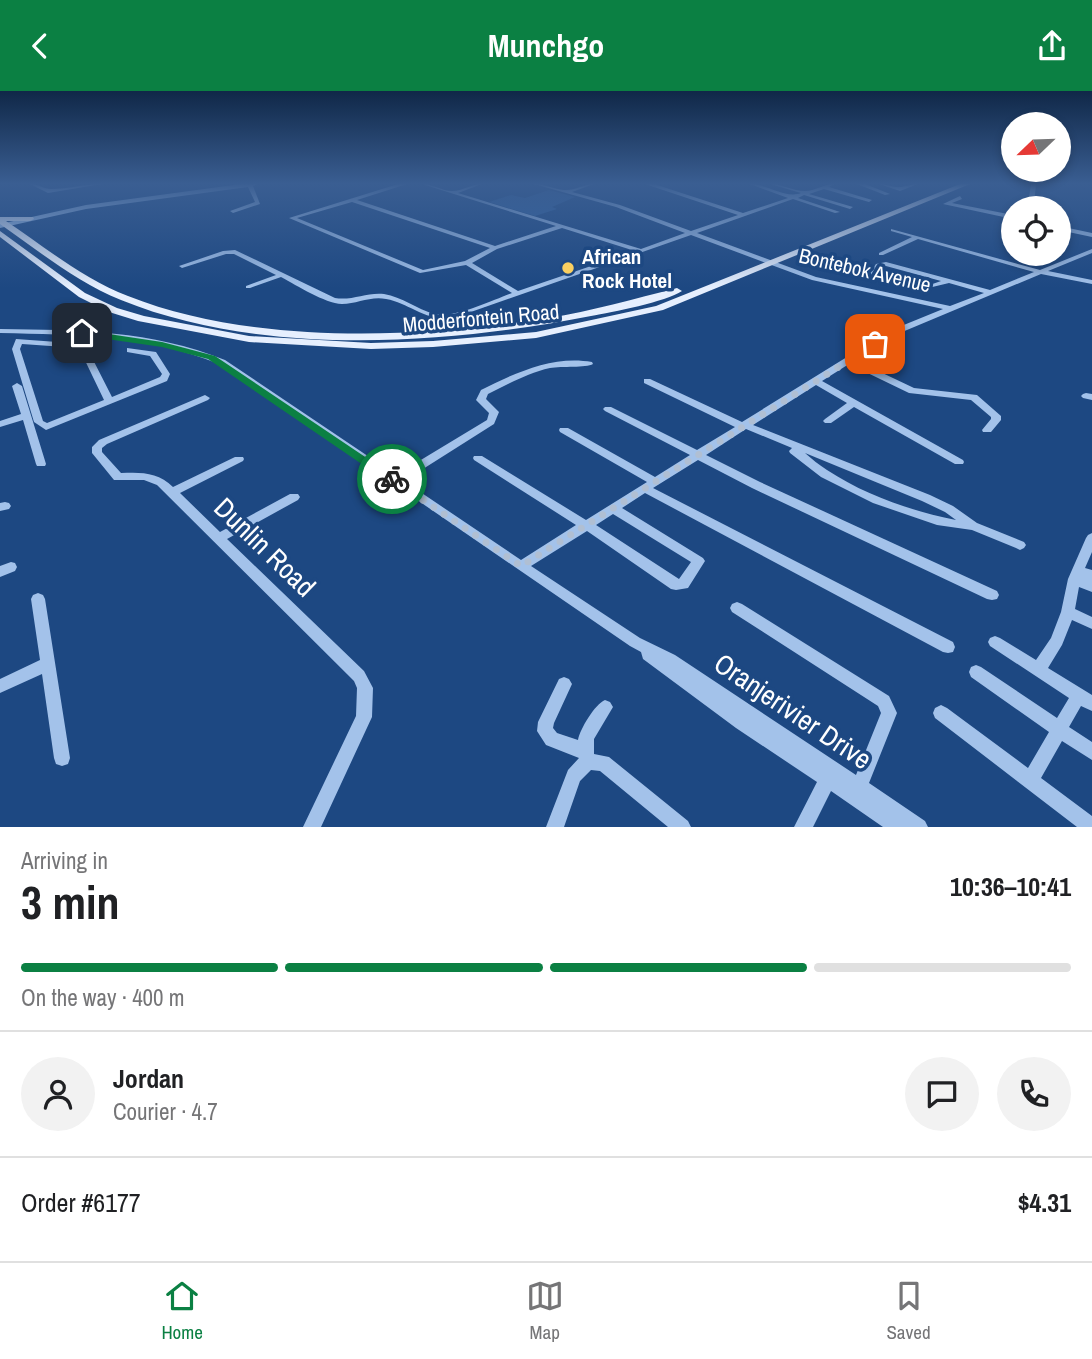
<!DOCTYPE html>
<html lang="en">
<head>
<meta charset="utf-8">
<style>
	body { margin:0; font-family:"Archivo Narrow",sans-serif; background:#f2f2f2; color:#202124; height:100vh; display:flex; flex-direction:column; font-size:26px; white-space:nowrap }
	* { box-sizing:border-box; margin:0 }
	p { font-size:23px; color:#757577 }
	.icon { flex:none; width:38px; height:38px; fill:none; stroke:currentColor; stroke-width:2; stroke-linecap:round; stroke-linejoin:round }
	.map { position:relative; height:736px; overflow:hidden }
	.sheet { display:flex; flex-direction:column; background:#fff; flex:1 }
	.sheet>* { flex:none }
	.needle { width:46px; rotate:247deg }
	.tools { position:absolute; left:1001px; top:21px; display:grid; gap:14px }
	.tools a { display:grid; place-items:center; width:70px; height:70px; border-radius:50%; background:#fff; box-shadow:0 4px 10px #0003; font-size:35px }
	.pin { position:absolute; display:grid; place-items:center; width:60px; height:60px; color:#fff; margin:-30px; border-radius:14px; box-shadow:0 4px 10px #0006 }
	.courier { position:absolute; display:grid; place-items:center; width:70px; height:70px; margin:-35px; border:5px solid #0b8043; border-radius:50%; background:#fff; color:#222; box-shadow:0 2px 9px #0007 }
	.headline em { font-style:normal; font-weight:800 }
	.headline div { display:flex; flex-direction:column-reverse }
	.headline { display:flex; align-items:center; justify-content:space-between; height:119px; padding:0 21px }
	h1 { font-size:46px; font-weight:800; line-height:52px }
	.bar { display:grid; grid-template-columns:repeat(4,1fr); gap:10px 7px; align-content:center; height:84px; padding:0 21px }
	.bar i { height:9px; border-radius:5px; background:#e0e0e0 }
	.bar .on { background:#0b8043 }
	.bar p { grid-column:span 4 }
	.line { display:flex; align-items:center; gap:18px; padding:0 21px; border-top:2px solid #e0e0e0 }
	.line div { flex:1 }
	.round { display:grid; place-items:center; flex:none; width:74px; height:74px; border-radius:37px; background:#f2f2f2 }
	header { display:flex; justify-content:space-between; align-items:center; height:91px; padding:0 21px; background:#0b8043; color:#fff; font-size:32px; font-weight:800 }
	.menu { display:flex; justify-content:space-around; align-items:center; height:98px; border-top:2px solid #e0e0e0; background:#fff; font-size:19px; color:#757577 }
	.menu a { display:grid; justify-items:center; gap:4px }
	.menu .on { color:#0b8043 }
	.map>svg:first-child { display:block }
</style>
</head>
<body>
<header><svg class="icon" aria-label="back" viewBox="0 0 24 24"><path d="M15 5l-7 7 7 7"/></svg>Munchgo<svg class="icon" aria-label="share" viewBox="0 0 24 24"><path d="M12 15V3M7 8l5-5 5 5M5 13v7h14v-7"/></svg></header>
<div class="map">
<svg width="1092" height="736" viewBox="0 0 1092 736">
	<rect width="100%" height="100%" fill="#1d4882"/>
	<path fill="#3062a1" d="M549 99 575 106 552 116 557 118 535 125 489 111 511 104 525 107Z"/>
	<g fill="none" stroke-linecap="round" stroke-linejoin="round">
		<g fill="#a3c2ea" fill-rule="evenodd">
			<path d="M30 93C38 93 44 98 51 98 68 98 85 93 102 93L48 102Z"/>
			<path d="M241 93H258L253 95 260 113 233 122 230 120 255 111 248 96 86 118 0 137V133L86 114Z"/>
			<path d="M398 93H407L357 109 495 155 556 135 422 93C433 93 442 100 452 100 462 100 472 93 482 93L458 102 641 158 685 142 616 116 534 93C545 93 554 98 564 99 574 100 584 93 594 93L572 101 620 114 691 140 738 124 645 93H654L743 122 788 107 750 93C767 93 785 108 801 102L770 93C782 93 793 100 805 100 815 100 824 93 834 93L829 96 872 109 869 111 824 98 809 103 853 116 850 118 804 104 798 107 840 121 835 122 793 108 697 142 816 186 950 215 984 202 949 192 924 198V196L941 190 886 175 880 176 871 189 866 188 876 173 886 171 990 199 1034 181 918 148 883 164H879V162L912 146 891 140V138L1040 179 1092 158V162L1048 180 1092 189V193L1041 183 895 244 855 269 914 297 977 304 1001 325V329L991 341H983L982 339 991 328V326L971 309 909 302 849 273 822 290 963 369 964 371 963 373H955L854 316 831 332H825L823 330 825 328 847 312 816 294 753 334 930 404 953 415 977 432 1024 451 1026 454 1024 457 1020 459 1016 457 972 439 937 434 873 412 821 386 790 362 789 360 792 357 746 338 706 364 760 391 997 500 999 504 997 508 992 509 987 508 752 397 698 369 653 397 953 551 955 556 953 561 948 562 943 561 645 402 622 417 703 467 705 470 688 497 676 499 671 498 587 440 531 475 640 547 675 564 856 684 881 622 878 615 732 521 730 517 732 513 737 511 742 513 889 605 897 622 869 692 925 730 928 736H883L831 700 813 736H794L817 691 736 637 643 568 641 561 630 555 219 273C145 243 78 244 0 242V238C80 239 150 239 225 269L396 384 487 329 489 322 476 309 481 299C515 282 553 264 592 271L593 273C586 277 562 275 550 277 528 282 508 293 488 303L486 308 499 321 494 333 404 390 521 469 576 434 474 369 473 367 474 365H482L586 429 647 391 560 341 559 339 560 337H568L655 386 690 364 605 320 603 318 605 316H611L697 359 735 336 644 292V288H650L742 331 889 240 943 218 812 189 691 144 448 229C422 227 408 212 386 208 370 205 357 213 342 213 324 212 298 195 281 186L250 197H246V195L276 184 234 163H226L182 177 179 175 223 160 235 159 335 207C352 210 367 201 384 203 402 206 417 218 434 223 453 228 493 209 512 202L466 174 420 182 289 127ZM352 111 490 157 465 170 423 179 297 127ZM562 137 635 160 518 200 472 172 497 158ZM805 362 922 410 945 421 956 429C911 420 865 404 827 379 819 374 812 368 805 362ZM613 423 691 471 679 488 596 434Z"/>
			<path d="M857 93H865L890 103 885 104Z"/>
			<path d="M879 93C886 93 894 97 901 96 907 95 912 93 918 93L900 100Z"/>
			<path d="M1031 93H1036L1034 113 1030 117H1024L1028 113Z"/>
			<path d="M960 105 962 108 952 112 1013 124V128L943 113Z"/>
			<path d="M1059 135 1092 142V146L1059 139Z"/>
			<path d="M16 248 85 253 112 306 160 286 162 283 150 265 127 261V257L156 261 170 283 167 290 46 339 34 331 12 258ZM22 253 79 257 104 309 47 332 43 330 20 258Z"/>
			<path d="M17 292 22 295 46 373 45 375H37L36 373 23 329 0 336V330L21 323 12 295Z"/>
			<path d="M1086 302 1092 303V309L1083 307 1081 305 1083 303Z"/>
			<path d="M205 304 210 307 208 309 107 353 102 357V361L121 382C141 381 158 381 173 396L235 366H243L244 368 243 370 180 402 220 441 290 403H298L300 406 298 409 227 448 364 580 373 597 372 626 321 736H303L356 625 357 597 354 590 157 394 144 389H114L92 362V356L99 349Z"/>
			<path d="M5 411 9 412 11 415 9 418 0 420V412Z"/>
			<path d="M1092 442V461L1085 477 1092 479V501L1079 496 1075 518 1092 526V538L1072 529 1062 554 1048 577 1092 604V620L1081 615 1069 636 1092 651V669L1062 650 1041 687 1092 725V736H1077L935 627 933 622 935 617 941 614 947 617 1028 677 1049 641 971 586 969 581 971 576 976 574 981 576 1057 627 1069 607 990 555 988 551 990 547 995 545 1000 547 1036 569 1051 547 1061 521 1068 488 1086 447 1088 444Z"/>
			<path d="M11 471 15 472 17 476 15 480 0 486V475Z"/>
			<path d="M38 502 43 504 45 508 70 667 68 673 62 675 56 673 54 667 42 583 0 602V588L40 569 31 508 33 504Z"/>
			<path d="M564 586 569 588 572 593 554 632 553 637 557 642 578 649C580 638 595 613 605 609L610 611 613 616 594 648V663L609 666 688 730 691 736H668L600 680 591 679 580 690 564 736H546L568 679 579 667 546 654 537 640 538 631 559 588Z"/>
		</g>
		<g fill="#e6effe" fill-rule="evenodd">
			<path d="M960 93H970L663 219 536 247 433 256 371 258 249 251 138 230 109 221 79 206 0 146V140L85 202 117 217 144 225 249 245 371 252 433 250 536 241 656 215Z"/>
			<path d="M0 126H33L34 128 30 130H6C45 156 83 188 128 205 251 254 418 248 548 227 592 220 634 208 677 197L682 200C666 211 612 221 591 225 445 254 261 266 121 209 76 191 39 160 0 133Z"/>
		</g>
	</g>
	<linearGradient id="sky" x2="0" y2="1"><stop stop-color="#102848"/><stop offset="0.47" stop-color="#3a5e92"/><stop offset="1" stop-color="#3a5e92" stop-opacity="0"/></linearGradient>
	<rect width="1092" height="197" fill="url(#sky)"/>
	<path fill="#0b8043" d="M82 239 162 251 215 265 398 388 392 392 388 391 208 268 162 256 79 244Z"/>
	<g fill="none" stroke-linecap="round" stroke-linejoin="round">
		<path stroke="#b0bfd3" stroke-width="7" stroke-dasharray="0 12.6" d="M392 388 521 475 875 253"/>
	</g>
	<circle fill="#f9cf61" stroke="#1d4882" stroke-width="2.5" cx="568" cy="177" r="7"/>
	<g text-anchor="middle" dominant-baseline="central" stroke-width="7" stroke-linejoin="round" paint-order="stroke">
		<g font-size="21" font-weight="bold" fill="#fff" stroke="#1d4882" text-anchor="start">
			<text x="582" y="165">African<tspan x="582" dy="24">Rock Hotel</tspan></text>
		</g>
		<g font-size="21" fill="#fff" stroke="#1d4882">
			<text transform="translate(865 179) rotate(13)">Bontebok Avenue</text>
			<text transform="translate(481 227) rotate(-5)">Modderfontein Road</text>
		</g>
		<g font-size="28" fill="#fff" stroke="#1d4882">
			<text transform="translate(265 456) rotate(44)">Dunlin Road</text>
			<text transform="translate(793 620) rotate(34)">Oranjerivier Drive</text>
		</g>
	</g>
</svg>
<div class="tools">
<a><svg class="needle" viewBox="-14 -14 28 28"><path d="M0-13l5 13h-10z" fill="#e53935"/><path d="M0 13l5-13h-10z" fill="#757577"/></svg></a>
<a><svg class="icon" aria-label="locate" viewBox="0 0 24 24"><circle cx="12" cy="12" r="6"/><path d="M12 2v4M12 18v4M2 12h4M18 12h4"/></svg></a>
</div>
<div class="pin" style="left:875px;top:253px;background:#ea580c"><svg class="icon" aria-label="bag" viewBox="0 0 24 24"><path d="M5 8h14l-1 12H6zM9 8a3 3 0 0 1 6 0"/></svg></div>
<div class="pin" style="left:82px;top:242px;background:#1f2937"><svg class="icon" aria-label="home" viewBox="0 0 24 24"><path d="M3 11l9-7 9 7M6 9v11h12V9"/></svg></div>
<div class="courier" style="left:392px;top:388px"><svg class="icon" aria-label="bike" viewBox="0 0 24 24"><circle cx="6" cy="16" r="4"/><circle cx="18" cy="16" r="4"/><path d="M6 16l4-8h5l3 8M10 8l3 8H6M13 5h3"/></svg></div>
</div>
<section class="sheet">
<div class="headline"><div><h1>3 min</h1><p>Arriving in</p></div><em>10:36–10:41</em></div>
<div class="bar"><i class="on"></i><i class="on"></i><i class="on"></i><i></i><p>On the way · 400 m</p></div>
<div class="line" style="height:126px"><a class="round"><svg class="icon" aria-label="person" viewBox="0 0 24 24"><circle cx="12" cy="8" r="4"/><path d="M4 21q1-7 8-7t8 7"/></svg></a><div><b>Jordan</b><p>Courier · 4.7</p></div><a class="round"><svg class="icon" aria-label="chat" viewBox="0 0 24 24"><path d="M4 5h16v11H9l-5 4z"/></svg></a><a class="round"><svg class="icon" aria-label="phone" viewBox="0 0 24 24"><path d="M5 4h4l2 5-3 2q2 4 5 5l2-3 5 2v4C11 20 4 13 5 4z"/></svg></a></div>
<div class="line" style="height:91px"><div>Order #6177</div><b>$4.31</b></div>
</section>
<nav class="menu">
<a class="on"><svg class="icon" aria-label="home" viewBox="0 0 24 24"><path d="M3 11l9-7 9 7M6 9v11h12V9"/></svg>Home</a>
<a><svg class="icon" aria-label="map" viewBox="0 0 24 24"><path d="M3 6l6-2 6 2 6-2v14l-6 2-6-2-6 2zM9 4v14M15 6v14"/></svg>Map</a>
<a><svg class="icon" aria-label="saved" viewBox="0 0 24 24"><path d="M7 4h10v16l-5-4-5 4z"/></svg>Saved</a>
</nav>
</body>
</html>
